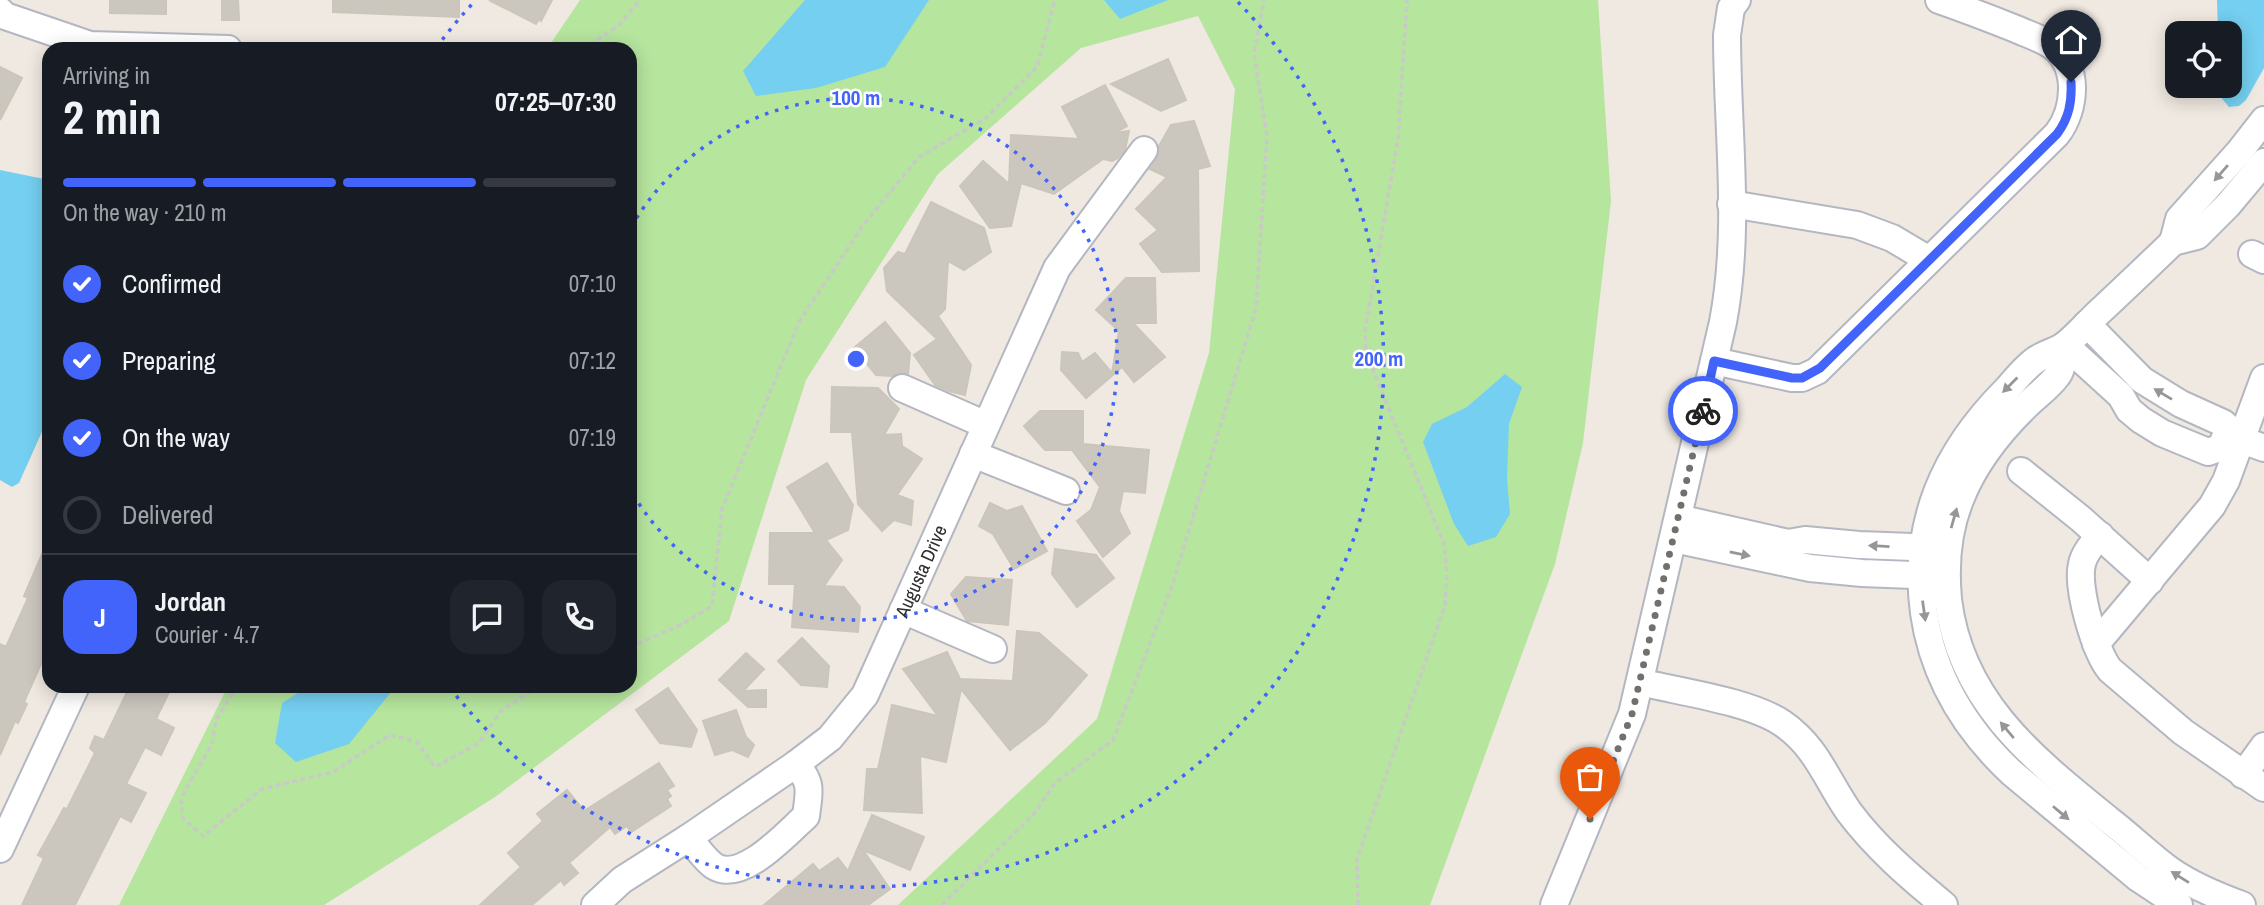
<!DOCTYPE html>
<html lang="en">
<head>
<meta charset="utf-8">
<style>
	body { margin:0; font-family:"Archivo Narrow",sans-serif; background:#20242c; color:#f1f3f6; height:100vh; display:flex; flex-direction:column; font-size:26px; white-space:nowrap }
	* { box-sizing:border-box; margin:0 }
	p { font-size:23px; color:#9ea1a6 }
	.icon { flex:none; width:38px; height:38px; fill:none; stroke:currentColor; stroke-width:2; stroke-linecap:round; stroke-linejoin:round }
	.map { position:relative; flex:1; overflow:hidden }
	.details { position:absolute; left:42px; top:42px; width:595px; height:651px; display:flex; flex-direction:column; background:#171b24; border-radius:21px; box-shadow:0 4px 18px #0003 }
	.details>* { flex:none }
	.fabs { position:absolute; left:2165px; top:21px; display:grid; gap:14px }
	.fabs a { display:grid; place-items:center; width:77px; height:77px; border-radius:14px; background:#171b24; box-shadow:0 4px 18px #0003; font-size:35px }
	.pin { position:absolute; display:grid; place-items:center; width:60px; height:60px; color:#fff; margin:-72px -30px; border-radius:50% 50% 50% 0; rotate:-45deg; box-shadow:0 0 7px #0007 }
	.pin .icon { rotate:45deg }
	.courier { position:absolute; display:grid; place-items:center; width:70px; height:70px; margin:-35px; border:5px solid #4264fb; border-radius:50%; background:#fff; color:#222; box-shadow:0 2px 9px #0007 }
	.overview em { font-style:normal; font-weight:700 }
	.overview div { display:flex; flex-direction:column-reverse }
	.overview { display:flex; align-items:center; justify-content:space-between; height:119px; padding:0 21px }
	h1 { font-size:46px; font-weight:700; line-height:52px }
	.bar { display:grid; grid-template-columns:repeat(4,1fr); gap:10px 7px; align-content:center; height:84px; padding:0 21px }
	.bar i { height:9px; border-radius:5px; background:#363941 }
	.bar .selected { background:#4264fb }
	.bar p { grid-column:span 4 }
	.line { display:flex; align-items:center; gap:18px; padding:0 21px; border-top:2px solid #363941 }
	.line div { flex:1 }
	.round { display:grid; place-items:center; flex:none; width:74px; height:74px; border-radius:21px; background:#20242c }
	ol { padding:0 21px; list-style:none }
	li { display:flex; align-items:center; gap:21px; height:77px }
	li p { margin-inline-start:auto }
	li .icon { padding:7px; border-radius:50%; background:#4264fb; color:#fff; stroke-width:4 }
	li:last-child { color:#9ea1a6 }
	li i { width:38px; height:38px; border:4px solid #363941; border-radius:50% }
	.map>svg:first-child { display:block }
</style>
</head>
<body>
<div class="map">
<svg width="2264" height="905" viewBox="0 0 2264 905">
	<rect width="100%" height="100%" fill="#efe9e1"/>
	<path fill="#b6e59e" d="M580 0H1598L1611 201 1583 443 1555 564 1430 905H898L1097 719 1209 353 1235 89 1198 16 1081 48 938 174 806 380 729 621 495 797 324 905H119L228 686H630V49H547Z"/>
	<g fill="#75cff0">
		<path d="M805 0H929L885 67 816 88 756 96 743 71Z"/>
		<path d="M1104 0H1168L1120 19Z"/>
		<path d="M2217 0H2264V68L2246 100 2239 106 2229 107 2219 95 2220 86H2230V33H2218Z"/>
		<path d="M0 170 49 180V416L19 483 12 487 0 480Z"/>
		<path d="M1505 374 1522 387 1509 424 1507 478 1510 514 1496 537 1468 546 1454 524 1423 442 1432 424 1467 407Z"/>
		<path d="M309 686H396L349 744 296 762 275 743 282 703Z"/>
	</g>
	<g fill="#cbc7bf" stroke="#cbc5ba" stroke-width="2">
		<path d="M110 0H166V14L110 13Z"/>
		<path d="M222 0H238L239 20H222Z"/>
		<path d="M333 0H459V17L333 12Z"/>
		<path d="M489 0H552L541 21 539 19 536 24Z"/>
		<path d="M1168 59 1186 100 1161 111 1111 84Z"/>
		<path d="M0 67 22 78 0 120Z"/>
		<path d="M1105 85 1127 126 1114 133 1129 131 1125 150 1118 158 1112 161 1103 159 1054 194 1021 183 1011 226 990 228 960 186 983 161 1009 184 1011 135 1079 139 1062 107Z"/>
		<path d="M1194 121 1210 166 1198 169 1199 271 1162 272 1140 244 1158 230 1136 209 1167 177 1150 169 1157 159 1159 146 1171 125Z"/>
		<path d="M931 202 984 228 991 252 964 270 948 261 945 309 938 316 971 365 965 395 949 391 935 385 914 355 937 339 887 291 884 268 898 252 905 254Z"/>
		<path d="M1126 278H1155L1156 323H1133L1165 357 1134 382 1122 367 1086 398 1061 370 1062 352 1078 353 1082 362 1095 353 1112 373 1119 331 1096 310Z"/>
		<path d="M885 322 910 353 908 374 900 373 892 376 876 375 854 348Z"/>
		<path d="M832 387 878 388 899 409 884 435 901 434 902 446 922 459 897 495 913 501 911 525 894 520 882 531 858 504 852 432H831Z"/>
		<path d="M1040 411H1083V444L1149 450 1145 493 1123 491 1119 511 1130 533 1103 557 1077 521 1091 510 1100 487 1072 450H1045L1024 426Z"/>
		<path d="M827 463 853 505 848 530 826 540 842 560 824 586 844 587 860 607 858 632 792 627 795 584H769L770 533H815L787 487Z"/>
		<path d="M990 503 1007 511 1022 506 1047 551 1014 569 993 534 979 526Z"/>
		<path d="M49 538V646L24 702 27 704 18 723 15 721 0 755V644L6 647 28 598 24 596Z"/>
		<path d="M1055 549 1096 555 1114 578 1077 607 1052 574Z"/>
		<path d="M966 577 1012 580 1008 625 967 621 951 594Z"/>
		<path d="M1017 631 1039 633 1087 675 1045 723 1010 750 961 689 946 762 920 756 922 813 864 810 867 769H878L892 705 938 716 903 669 947 652 960 679 1013 681Z"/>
		<path d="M802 638 829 666 827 687 801 685 778 661Z"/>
		<path d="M746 653 764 669 743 691 766 690V707H748L719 680Z"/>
		<path d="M130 686H172L156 719 174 728 161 755 145 747 126 784 146 793 131 822 120 816 75 905H22L44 858 38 855 64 808 67 809 95 753 90 748 95 736 104 740Z"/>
		<path d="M668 688 697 730 691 747 660 743 636 710Z"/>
		<path d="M736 710 746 737 754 745 748 757 732 750 715 755 703 721Z"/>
		<path d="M659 763 674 786 667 790 671 796 667 799 671 806 631 832 627 826 615 834 610 827 569 863 578 873 564 885 561 880 532 905H480L521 867 508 853 543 821 537 814 567 790 584 811Z"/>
		<path d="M872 815 924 837 910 870 863 850 890 889 868 905H764L813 864 819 871 838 858 848 871Z"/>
	</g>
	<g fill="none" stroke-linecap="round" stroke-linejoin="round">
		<defs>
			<g id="minor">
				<path d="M0 11 5 16 90 45 228 49"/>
				<path d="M1731 204 1857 225 1892 238 1929 260"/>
				<path d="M2173 242 2179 219 2239 152 2264 120"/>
				<path d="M2252 254 2264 260"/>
				<path d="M2087 324 2142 380 2181 404 2223 423 2242 440"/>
				<path d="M2065 345C2063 354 2063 369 2057 376 2049 387 2036 396 2027 405 1999 432 1974 464 1960 500 1947 532 1945 566 1948 599 1960 702 2034 759 2109 820 2130 836 2149 855 2171 871 2193 886 2217 896 2242 905"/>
				<path d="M2065 345 2121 396 2129 410 2141 420 2162 433 2208 452 2242 440"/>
				<path d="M1714 361 1792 378H1802L1817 371 2057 134C2076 109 2080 65 2051 45 2040 38 2027 34 2016 29 1991 19 1965 9 1939 0"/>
				<path d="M902 388 986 425"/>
				<path d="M2224 440H2242L2264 448"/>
				<path d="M973 454 1066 491"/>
				<path d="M2021 471 2081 519 2150 581"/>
				<path d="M1678 518 1788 543 1805 540 1859 545 1939 548"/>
				<path d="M2100 535C2093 544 2084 553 2082 564 2076 587 2095 652 2110 670L2183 732 2264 788"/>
				<path d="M1674 539 1810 568 1862 573 1938 576"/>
				<path d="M903 610 993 649"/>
				<path d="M2096 644 2212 506 2226 481 2264 378"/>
				<path d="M1640 682C1680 692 1749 701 1782 723 1817 747 1826 779 1849 812 1876 848 1910 877 1944 905"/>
				<path d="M2243 775 2264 746"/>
				<path d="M688 838C696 846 705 860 714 866 742 884 787 833 806 816 809 791 813 784 796 764"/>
				<path d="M0 849 76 686"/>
				<path id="s1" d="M595 905 622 880 688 838 796 764 830 738 865 695 1057 268 1144 150"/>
				<path d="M1554 905 1632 714 1723 322C1741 228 1727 130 1727 35L1731 8 1737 0"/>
				<path d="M2179 905 2138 878 2012 773C1966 730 1933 676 1924 613 1912 524 1944 452 2007 389 2016 379 2026 366 2037 359 2046 353 2057 351 2065 345 2076 336 2086 325 2096 315 2122 291 2147 267 2173 242L2197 236 2228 205 2264 162"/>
			</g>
		</defs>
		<use href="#minor" stroke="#b4b7c1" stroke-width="30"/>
		<g stroke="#c9c9c9" stroke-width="3.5" stroke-dasharray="5 3.5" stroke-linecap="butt">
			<path d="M583 49 618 26 640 0"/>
			<path d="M630 647 682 624 712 606 722 509 799 322 864 224 919 157 986 118 1037 67 1055 0"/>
			<path d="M237 686 216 720 212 744 181 798 183 819 203 836 262 789 333 772 390 735 417 742 435 767 479 743 500 712 528 693 545 686"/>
			<path d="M942 905 1034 814 1055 783 1113 740 1172 586 1256 308 1267 136 1254 54 1264 0"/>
			<path d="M1358 905 1357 859 1445 605 1447 574 1444 544 1366 353 1365 331 1398 139 1407 0"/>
		</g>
		<use href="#minor" stroke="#fff" stroke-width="26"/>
	</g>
	<defs><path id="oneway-solid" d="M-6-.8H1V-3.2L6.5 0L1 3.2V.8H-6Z" transform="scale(1.75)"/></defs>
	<g fill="#969696">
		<use href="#oneway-solid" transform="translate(2221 173) rotate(131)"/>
		<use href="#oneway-solid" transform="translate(2010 385) rotate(135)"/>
		<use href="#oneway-solid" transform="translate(2163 394) rotate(-149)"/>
		<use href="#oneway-solid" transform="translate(1954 518) rotate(-74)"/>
		<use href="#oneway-solid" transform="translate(1879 546) rotate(-177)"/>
		<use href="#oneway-solid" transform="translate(1740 554) rotate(12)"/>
		<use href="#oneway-solid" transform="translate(1924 611) rotate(82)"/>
		<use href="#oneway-solid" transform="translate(2007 730) rotate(-130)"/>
		<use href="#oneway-solid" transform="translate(2061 813) rotate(40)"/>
		<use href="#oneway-solid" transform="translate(2180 877) rotate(-148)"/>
	</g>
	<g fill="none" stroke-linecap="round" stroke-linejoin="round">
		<path stroke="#726f6d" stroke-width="7" stroke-dasharray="0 12.6" d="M1590 819 1632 714 1703 411"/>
		<path stroke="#4264fb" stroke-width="9" d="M1703 411 1714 361 1792 378H1802L1820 368 2057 134C2069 118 2072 102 2071 82"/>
	</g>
	<g fill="none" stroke="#4264fb" stroke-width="3.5" stroke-dasharray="3.5 7">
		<path d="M631 227A261 261 0 1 1 631 491"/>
		<path d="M436 48A523 523 0 0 1 474 2M1238 2A523 523 0 1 1 450 688"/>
	</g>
	<g text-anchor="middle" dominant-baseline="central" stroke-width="5" stroke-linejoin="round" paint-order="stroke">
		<g font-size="19" fill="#2e2e2e" stroke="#fff">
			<text stroke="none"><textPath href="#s1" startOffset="480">Augusta Drive</textPath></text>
		</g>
	</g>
	<circle cx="856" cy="359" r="10" fill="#4264fb" stroke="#fff" stroke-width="3.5"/>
	<g font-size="21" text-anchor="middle" font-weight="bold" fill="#4264fb" stroke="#fff" stroke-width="5" stroke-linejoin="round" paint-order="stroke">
		<text x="856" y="105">100 m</text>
		<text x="1379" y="366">200 m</text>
	</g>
</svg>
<div class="fabs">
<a><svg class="icon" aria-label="locate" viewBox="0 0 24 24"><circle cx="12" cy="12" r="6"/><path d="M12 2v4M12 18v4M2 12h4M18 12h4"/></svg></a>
</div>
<div class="pin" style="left:1590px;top:819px;background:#ea580c"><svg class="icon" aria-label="bag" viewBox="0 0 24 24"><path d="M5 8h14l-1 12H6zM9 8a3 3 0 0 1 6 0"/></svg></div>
<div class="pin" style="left:2071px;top:82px;background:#1f2937"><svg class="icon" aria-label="home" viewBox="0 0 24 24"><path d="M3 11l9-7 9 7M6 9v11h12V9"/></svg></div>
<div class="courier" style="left:1703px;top:411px"><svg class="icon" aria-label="bike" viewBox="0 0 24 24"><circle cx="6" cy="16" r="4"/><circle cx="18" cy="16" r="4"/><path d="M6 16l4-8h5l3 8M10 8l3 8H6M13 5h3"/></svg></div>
<section class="details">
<div class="overview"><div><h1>2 min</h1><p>Arriving in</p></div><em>07:25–07:30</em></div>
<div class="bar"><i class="selected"></i><i class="selected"></i><i class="selected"></i><i></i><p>On the way · 210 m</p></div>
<ol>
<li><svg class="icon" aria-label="check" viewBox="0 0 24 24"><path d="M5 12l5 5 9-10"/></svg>Confirmed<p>07:10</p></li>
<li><svg class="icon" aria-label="check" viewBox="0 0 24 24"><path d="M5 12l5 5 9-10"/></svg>Preparing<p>07:12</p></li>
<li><svg class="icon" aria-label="check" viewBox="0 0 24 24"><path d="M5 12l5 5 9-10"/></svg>On the way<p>07:19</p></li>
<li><i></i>Delivered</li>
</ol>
<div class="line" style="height:126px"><b class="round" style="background:#4264fb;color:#fff">J</b><div><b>Jordan</b><p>Courier · 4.7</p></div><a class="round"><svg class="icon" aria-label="chat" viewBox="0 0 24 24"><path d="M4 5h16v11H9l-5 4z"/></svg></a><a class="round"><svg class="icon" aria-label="phone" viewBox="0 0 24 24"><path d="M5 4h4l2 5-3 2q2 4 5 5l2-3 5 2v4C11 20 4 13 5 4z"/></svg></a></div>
</section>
</div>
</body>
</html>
